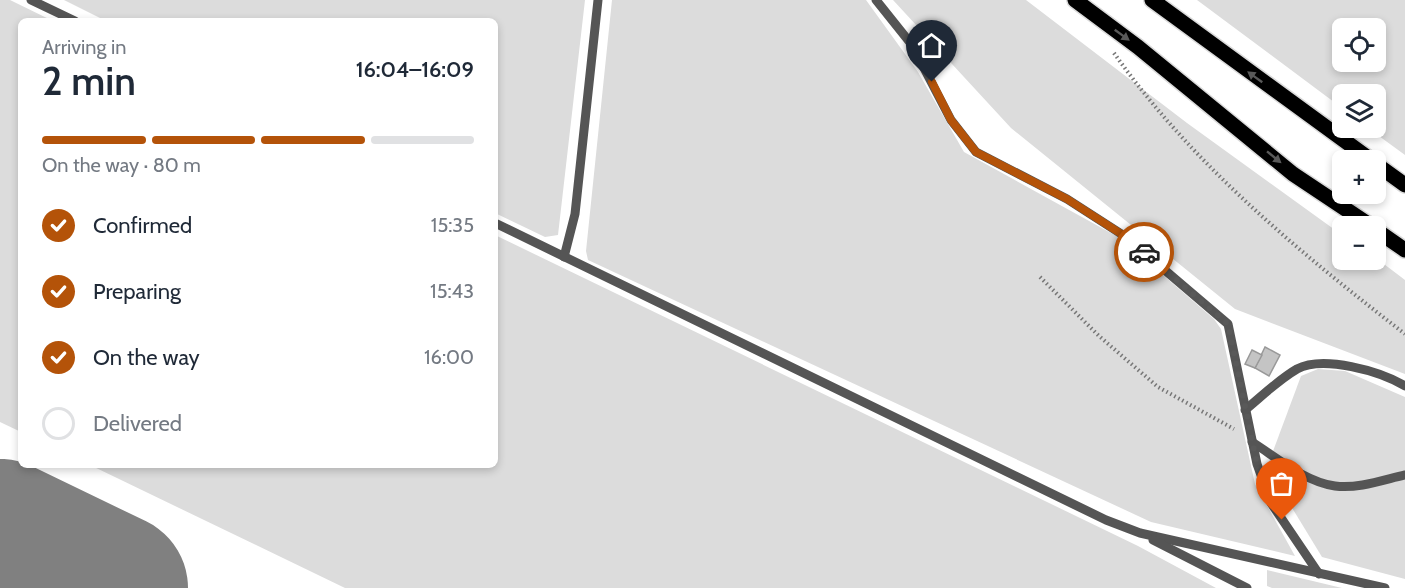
<!DOCTYPE html>
<html lang="en">
<head>
<meta charset="utf-8">
<style>
	body { margin:0; font-family:Cabin,sans-serif; background:#f2f2f3; color:#1f2937; height:100vh; display:flex; flex-direction:column; font-size:22px; white-space:nowrap }
	* { box-sizing:border-box; margin:0 }
	p { font-size:20px; color:#747a83 }
	.icon { flex:none; width:33px; height:33px; fill:none; stroke:currentColor; stroke-width:2; stroke-linecap:round; stroke-linejoin:round }
	.map { position:relative; flex:1; overflow:hidden }
	.drawer { position:absolute; left:18px; top:18px; width:480px; height:450px; display:flex; flex-direction:column; background:#fff; border-radius:9px; box-shadow:0 3px 9px #0003 }
	.drawer>* { flex:none }
	.fabs { position:absolute; left:1332px; top:18px; display:grid; gap:12px }
	.fabs a { display:grid; place-items:center; width:54px; height:54px; border-radius:9px; background:#fff; box-shadow:0 3px 9px #0003; font-size:30px }
	.pin { position:absolute; display:grid; place-items:center; width:51px; height:51px; color:#fff; margin:-62px -26px; border-radius:50% 50% 50% 0; rotate:-45deg; box-shadow:0 0 6px #0007 }
	.pin .icon { rotate:45deg }
	.courier { position:absolute; display:grid; place-items:center; width:60px; height:60px; margin:-30px; border:4px solid #b45309; border-radius:50%; background:#fff; color:#222; box-shadow:0 2px 8px #0007 }
	.summary em { font-style:normal; font-weight:600 }
	.summary div { display:flex; flex-direction:column-reverse }
	.summary { display:flex; align-items:center; justify-content:space-between; height:102px; padding:0 24px }
	h1 { font-size:39px; font-weight:600; line-height:45px }
	.bar { display:grid; grid-template-columns:repeat(4,1fr); gap:9px 6px; align-content:center; height:72px; padding:0 24px }
	.bar i { height:8px; border-radius:4px; background:#e0e1e3 }
	.bar .active { background:#b45309 }
	.bar p { grid-column:span 4 }
	ol { padding:0 24px; list-style:none }
	li { display:flex; align-items:center; gap:18px; height:66px }
	li p { margin-inline-start:auto }
	li .icon { padding:6px; border-radius:50%; background:#b45309; color:#fff; stroke-width:4 }
	li:last-child { color:#747a83 }
	li i { width:33px; height:33px; border:3px solid #e0e1e3; border-radius:50% }
	.map>svg:first-child { display:block }
</style>
</head>
<body>
<div class="map">
<svg width="1405" height="588" viewBox="0 0 1405 588">
	<rect width="100%" height="100%" fill="#fff"/>
	<g fill="#dcdcdc" fill-rule="evenodd">
		<path d="M0 0H10L53 21H21V432L0 422Z"/>
		<path d="M64 0H585L558 235 545 237 495 213V21H106Z"/>
		<path d="M612 0H866L918 72 964 152 1120 238 1214 319 1221 329 1255 484 1295 556 1151 522 588 260 586 251Z"/>
		<path d="M893 0H1026L1187 123 1342 235V260L1376 258 1405 280V374L1235 309 1011 128Z"/>
		<path d="M1197 0H1405V155L1368 128H1376V94H1342V108ZM1376 28V62H1342V28Z"/>
		<path d="M495 235 1138 546 1216 588H345L90 465H495Z"/>
		<path d="M1318 369 1345 371 1405 397V579L1322 557 1272 475 1269 462 1301 376Z"/>
		<path d="M1267 570 1342 588H1272L1267 586Z"/>
	</g>
	<g fill="none" stroke-linecap="round" stroke-linejoin="round">
		<path stroke="#808080" stroke-width="60" d="M0 550 102 588"/>
		<path stroke="#808080" stroke-width="148" d="M0 533 114 588"/>
	</g>
	<g fill="#c4c4c4" stroke="#999" stroke-width="1.5">
		<path d="M1265 347 1280 355 1269 376 1255 368Z"/>
		<path d="M1252 350 1262 355 1255 368 1245 364Z"/>
	</g>
	<g fill="none" stroke-linecap="round" stroke-linejoin="round">
		<defs>
			<g id="primary">
				<path d="M1075 0 1138 47 1293 174 1371 226"/>
				<path d="M1152 0 1371 160"/>
				<path d="M1376 164 1405 185"/>
				<path d="M1376 230 1405 250"/>
			</g>
		</defs>
		<use href="#primary" stroke="#dbdbdb" stroke-width="18"/>
		<g stroke="#777" stroke-width="4" stroke-dasharray="1.5 3" stroke-linecap="butt">
			<path d="M1114 53C1192 164 1299 252 1405 334"/>
			<path d="M1040 277 1099 336 1158 387 1234 429"/>
		</g>
		<g stroke="#555" stroke-width="9">
			<path d="M31 0 75 21"/>
			<path d="M876 0 912 45 951 120 976 152 1067 199 1126 237 1228 324 1257 464 1271 503 1319 574"/>
			<path d="M495 223 1106 520 1140 533 1385 588"/>
			<path d="M564 257 575 214 598 0"/>
			<path d="M1245 410C1261 397 1278 380 1297 369 1323 355 1380 371 1405 386"/>
			<path d="M1252 442C1276 457 1305 482 1335 486 1358 489 1383 480 1405 475"/>
			<path d="M1153 540 1247 588"/>
		</g>
		<use href="#primary" stroke="#000" stroke-width="15"/>
	</g>
	<defs><path id="oneway-solid" d="M-6-.8H1V-3.2L6.5 0L1 3.2V.8H-6Z" transform="scale(1.5)"/></defs>
	<g fill="#595959">
		<use href="#oneway-solid" transform="translate(1122 35) rotate(36)"/>
		<use href="#oneway-solid" transform="translate(1255 77) rotate(-144)"/>
		<use href="#oneway-solid" transform="translate(1274 157) rotate(39)"/>
	</g>
	<g fill="none" stroke-linecap="round" stroke-linejoin="round">
		<path stroke="#595959" stroke-width="6" stroke-dasharray="0 10.8" d="M1144 252 1228 324 1257 464 1271 503 1282 520"/>
		<path stroke="#b45309" stroke-width="8" d="M932 82 951 120 976 152 1067 199 1126 237 1144 252"/>
	</g>
</svg>
<div class="fabs">
<a><svg class="icon" aria-label="locate" viewBox="0 0 24 24"><circle cx="12" cy="12" r="6"/><path d="M12 2v4M12 18v4M2 12h4M18 12h4"/></svg></a>
<a><svg class="icon" aria-label="layers" viewBox="0 0 24 24"><path d="M12 4l9 5-9 5-9-5zM3 14l9 5 9-5"/></svg></a>
<a>+</a>
<a>−</a>
</div>
<div class="pin" style="left:1282px;top:520px;background:#ea580c"><svg class="icon" aria-label="bag" viewBox="0 0 24 24"><path d="M5 8h14l-1 12H6zM9 8a3 3 0 0 1 6 0"/></svg></div>
<div class="pin" style="left:932px;top:82px;background:#1f2937"><svg class="icon" aria-label="home" viewBox="0 0 24 24"><path d="M3 11l9-7 9 7M6 9v11h12V9"/></svg></div>
<div class="courier" style="left:1144px;top:252px"><svg class="icon" aria-label="car" viewBox="0 0 24 24"><path d="M5 17H2v-5l4-1 3-4h7l3 4 3 1v5h-3M9 17h6M6 11h13"/><circle cx="7" cy="17" r="2"/><circle cx="17" cy="17" r="2"/></svg></div>
<section class="drawer">
<div class="summary"><div><h1>2 min</h1><p>Arriving in</p></div><em>16:04–16:09</em></div>
<div class="bar"><i class="active"></i><i class="active"></i><i class="active"></i><i></i><p>On the way · 80 m</p></div>
<ol>
<li><svg class="icon" aria-label="check" viewBox="0 0 24 24"><path d="M5 12l5 5 9-10"/></svg>Confirmed<p>15:35</p></li>
<li><svg class="icon" aria-label="check" viewBox="0 0 24 24"><path d="M5 12l5 5 9-10"/></svg>Preparing<p>15:43</p></li>
<li><svg class="icon" aria-label="check" viewBox="0 0 24 24"><path d="M5 12l5 5 9-10"/></svg>On the way<p>16:00</p></li>
<li><i></i>Delivered</li>
</ol>
</section>
</div>
</body>
</html>
